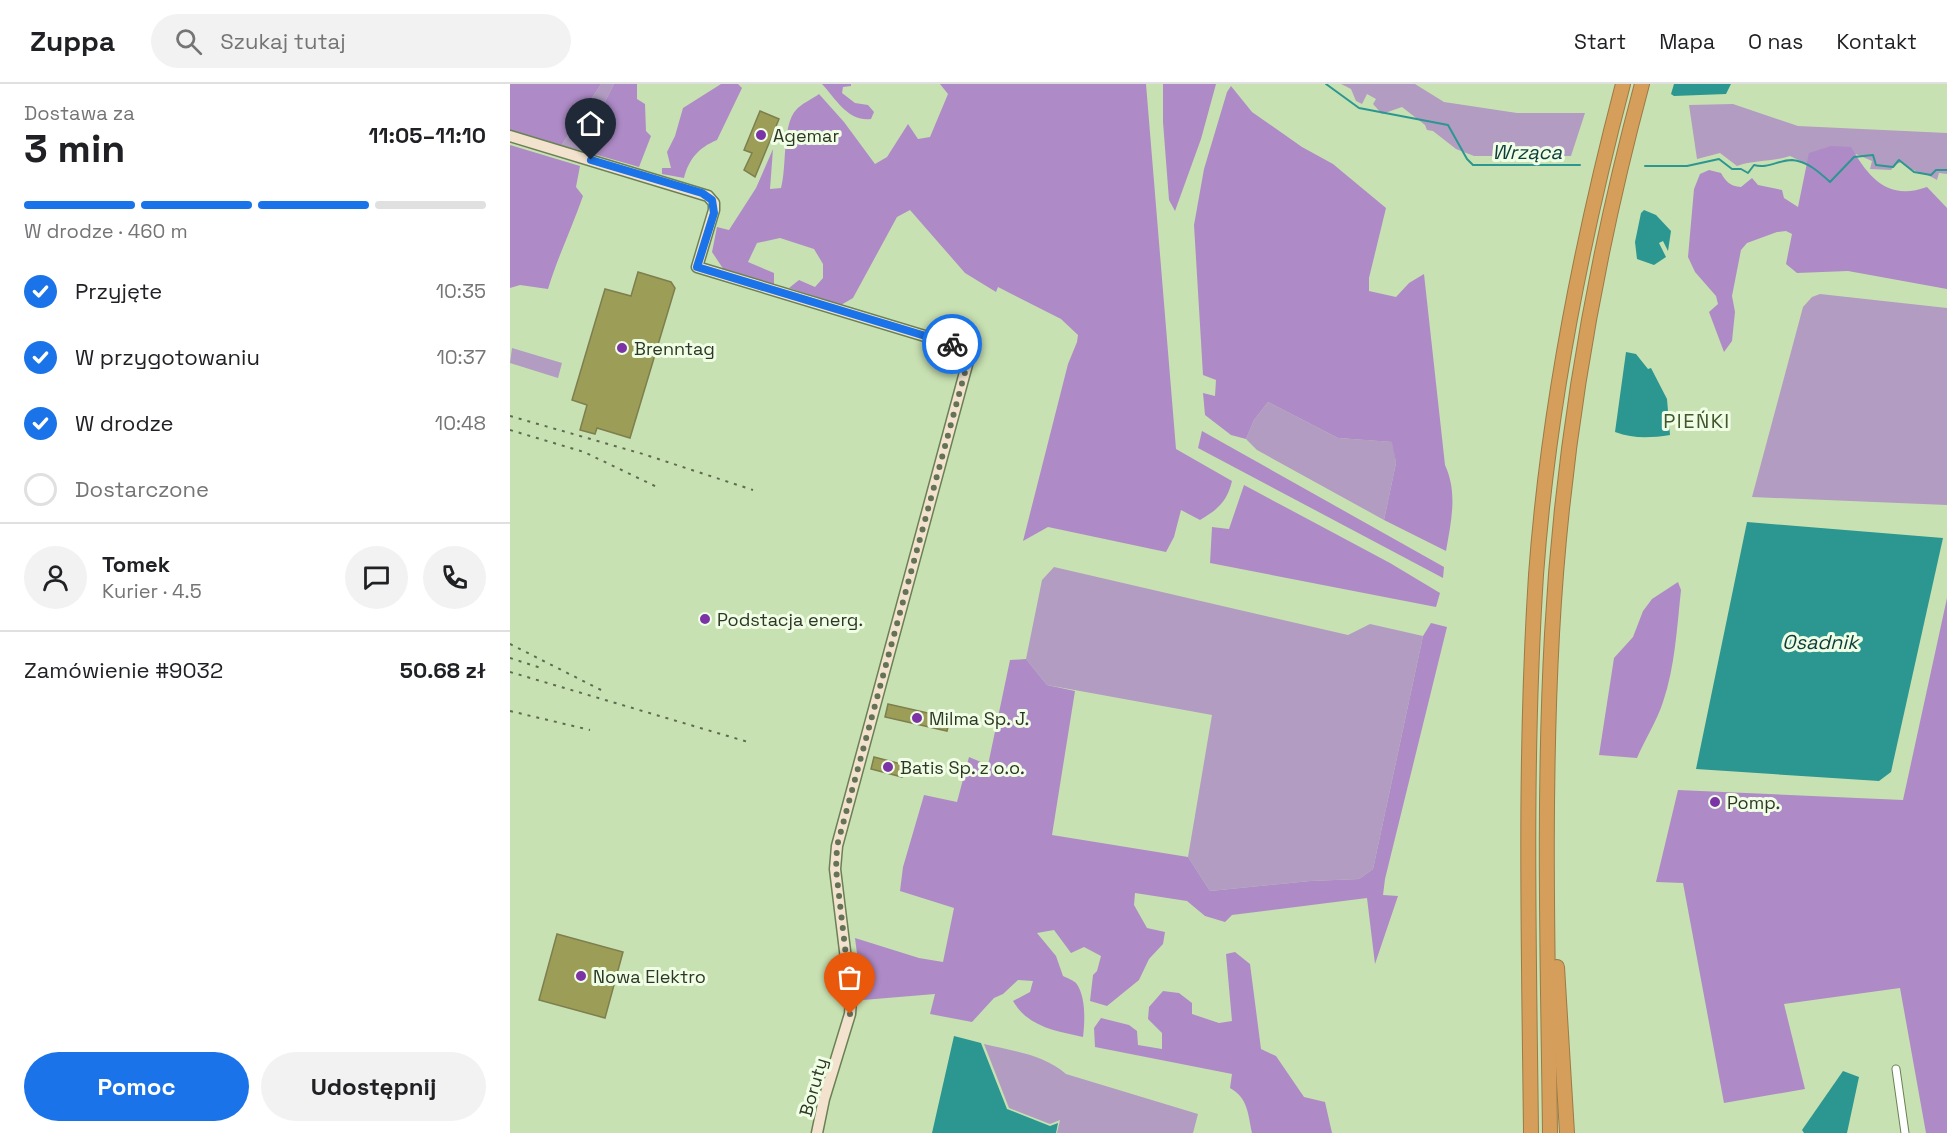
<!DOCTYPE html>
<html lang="pl">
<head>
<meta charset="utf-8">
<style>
	body { margin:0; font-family:"Space Grotesk",sans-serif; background:#f2f2f2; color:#202124; height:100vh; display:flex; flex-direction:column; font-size:22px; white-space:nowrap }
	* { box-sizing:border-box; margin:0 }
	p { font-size:20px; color:#757577 }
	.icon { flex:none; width:33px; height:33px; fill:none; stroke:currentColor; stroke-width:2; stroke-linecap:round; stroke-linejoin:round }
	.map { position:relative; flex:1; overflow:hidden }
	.drawer { display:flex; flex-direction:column; background:#fff; width:510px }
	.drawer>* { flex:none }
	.pin { position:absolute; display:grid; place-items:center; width:51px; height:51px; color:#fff; margin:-62px -26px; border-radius:50% 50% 50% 0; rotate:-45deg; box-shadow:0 0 6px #0007 }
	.pin .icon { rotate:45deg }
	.courier { position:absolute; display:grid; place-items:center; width:60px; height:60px; margin:-30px; border:4px solid #1a73e8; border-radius:50%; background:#fff; color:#222; box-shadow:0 2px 8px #0007 }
	.summary em { font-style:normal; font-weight:700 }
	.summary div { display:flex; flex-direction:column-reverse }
	.summary { display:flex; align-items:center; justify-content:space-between; height:102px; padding:0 24px }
	h1 { font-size:39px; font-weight:700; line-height:45px }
	.bar { display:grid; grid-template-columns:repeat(4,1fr); gap:9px 6px; align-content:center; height:72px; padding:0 24px }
	.bar i { height:8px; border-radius:4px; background:#e0e0e0 }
	.bar .current { background:#1a73e8 }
	.bar p { grid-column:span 4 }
	.line { display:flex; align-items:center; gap:15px; padding:0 24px; border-top:2px solid #e0e0e0 }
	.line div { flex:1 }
	.round { display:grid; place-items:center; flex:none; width:63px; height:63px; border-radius:32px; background:#f2f2f2 }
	ol { padding:0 24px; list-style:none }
	li { display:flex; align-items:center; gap:18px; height:66px }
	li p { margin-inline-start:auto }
	li .icon { padding:6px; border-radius:50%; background:#1a73e8; color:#fff; stroke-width:4 }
	li:last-child { color:#757577 }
	li i { width:33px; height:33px; border:3px solid #e0e0e0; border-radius:50% }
	.button { display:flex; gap:12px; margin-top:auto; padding:12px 24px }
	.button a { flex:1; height:69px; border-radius:36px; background:#1a73e8; color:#fff; font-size:24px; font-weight:700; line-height:69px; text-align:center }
	.button a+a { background:#f2f2f2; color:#202124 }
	header { display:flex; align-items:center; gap:36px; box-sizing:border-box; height:84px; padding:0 30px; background:#fff; border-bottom:2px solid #e0e0e0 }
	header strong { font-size:28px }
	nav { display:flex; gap:33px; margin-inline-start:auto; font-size:21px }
	.search { width:420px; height:54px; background:#f2f2f2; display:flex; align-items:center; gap:15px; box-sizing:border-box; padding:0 21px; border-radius:33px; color:#757577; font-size:22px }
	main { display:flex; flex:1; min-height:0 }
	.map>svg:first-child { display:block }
</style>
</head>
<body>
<header>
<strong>Zuppa</strong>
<div class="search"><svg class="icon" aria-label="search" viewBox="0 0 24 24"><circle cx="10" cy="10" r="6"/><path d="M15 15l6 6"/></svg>Szukaj tutaj</div>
<nav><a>Start</a><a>Mapa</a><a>O nas</a><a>Kontakt</a></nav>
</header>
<main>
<section class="drawer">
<div class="summary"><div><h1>3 min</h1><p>Dostawa za</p></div><em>11:05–11:10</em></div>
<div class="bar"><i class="current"></i><i class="current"></i><i class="current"></i><i></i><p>W drodze · 460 m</p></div>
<ol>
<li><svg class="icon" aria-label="check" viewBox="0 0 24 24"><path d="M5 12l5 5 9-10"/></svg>Przyjęte<p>10:35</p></li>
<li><svg class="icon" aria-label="check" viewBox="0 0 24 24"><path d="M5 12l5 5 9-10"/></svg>W przygotowaniu<p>10:37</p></li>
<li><svg class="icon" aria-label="check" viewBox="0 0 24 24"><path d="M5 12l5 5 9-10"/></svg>W drodze<p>10:48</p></li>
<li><i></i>Dostarczone</li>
</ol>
<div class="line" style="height:108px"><a class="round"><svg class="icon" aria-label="person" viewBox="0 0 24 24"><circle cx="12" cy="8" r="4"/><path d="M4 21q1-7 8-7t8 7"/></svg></a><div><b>Tomek</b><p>Kurier · 4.5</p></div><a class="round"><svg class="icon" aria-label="chat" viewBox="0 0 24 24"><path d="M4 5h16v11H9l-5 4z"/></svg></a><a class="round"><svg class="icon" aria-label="phone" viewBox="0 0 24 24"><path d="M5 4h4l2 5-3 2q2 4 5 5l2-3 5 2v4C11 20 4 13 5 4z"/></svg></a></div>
<div class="line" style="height:78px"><div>Zamówienie #9032</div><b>50.68 zł</b></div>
<div class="button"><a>Pomoc</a><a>Udostępnij</a></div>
</section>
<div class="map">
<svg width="1437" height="1049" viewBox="0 0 1437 1049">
	<rect width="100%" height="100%" fill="#c8e1b2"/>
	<g fill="#b29cc2">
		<path d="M91 0H104L70 66 51 62Z"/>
		<path d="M831 0H905L934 18 1007 29H1075L1061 72H964L946 65 923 47 917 46 915 41 892 23 872 30 863 20 866 15 857 10 852 20 846 17 841 5Z"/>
		<path d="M1223 20 1288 42 1437 49V90L1429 89 1427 96C1415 88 1402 89 1392 78L1386 80 1381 86 1360 85 1362 77 1346 70 1338 76 1312 87 1280 72C1262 78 1244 76 1227 82L1210 69 1187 75 1179 21Z"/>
		<path d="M1310 210 1437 224V421L1242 413 1293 223 1302 213Z"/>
		<path d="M2 264 52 279 48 294 0 279Z"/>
		<path d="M758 318 828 354 883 358 886 379 874 436 747 366 736 355 744 336Z"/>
		<path d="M544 483 838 551 860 540 913 552 863 785 849 795 800 797 700 807 678 773 702 631 537 601 516 575 532 496Z"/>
		<path d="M474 960C502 967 533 970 556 990L688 1030 683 1049H547L550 1036 540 1040 499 1024Z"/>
	</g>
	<g fill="#ae8bc7">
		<path d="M0 0H91L51 62 0 46Z"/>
		<path d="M104 0H127V15L135 20 136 47 141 52 129 83 70 66Z"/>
		<path d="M211 0H228L232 4 207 56C188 64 179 75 174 94L152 90V84H161L157 68 165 52 173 24Z"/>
		<path d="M312 0H341V2L333 3 332 9 345 19 358 21 364 28 361 35C338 38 326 15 312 0Z"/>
		<path d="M430 0H636L666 365 722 397C717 418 707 426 690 436L671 426 664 453 656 468 538 443 513 457 558 280 567 258 568 251 551 235 488 203 486 208 455 189 400 126 387 133 343 214 331 221 279 204 289 196 305 203 313 194V180L304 165 270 154 247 159 238 178 264 189V202L214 186 202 168 207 143 219 146 246 104 263 65 260 105 271 104C277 83 272 41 286 26 291 20 302 15 309 10L334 38 365 80 377 73 398 40 408 55 420 53 438 10Z"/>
		<path d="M653 0H706L691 55 665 127 659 116 653 38Z"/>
		<path d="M721 2 742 28 792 63 823 80 876 124 859 194V207L886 213 899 199 914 190 935 381C948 409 941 438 936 467L874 436 886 379 882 358 828 354 758 318 744 336 736 355 721 351 695 331 693 309 705 312 706 296 693 291 684 141 694 85 717 8Z"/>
		<path d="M0 61 70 82 66 103 73 112C62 144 48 172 38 205L10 201 0 204Z"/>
		<path d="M1321 62 1341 63C1359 94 1378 117 1417 103L1437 124V205L1338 187 1287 189 1276 180 1282 150 1276 147 1267 148 1237 159 1231 166 1222 212 1225 228 1222 257 1214 268 1199 228 1208 220 1206 212 1185 188 1178 173 1184 105 1190 90 1199 86 1211 89C1216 98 1220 102 1231 103L1242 94 1248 101 1272 106 1274 114 1288 123 1299 69Z"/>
		<path d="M692 347 934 483 933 494 688 364Z"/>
		<path d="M734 401 880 479 930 509 926 523 700 479 702 443 719 445Z"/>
		<path d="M1168 498 1171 506C1167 543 1165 583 1153 618 1147 637 1135 655 1127 674L1089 671 1104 574 1123 553 1133 527 1142 515Z"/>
		<path d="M1437 514V1049H1416L1390 904 1274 920 1295 1005 1214 1019 1173 799 1146 798 1168 706 1393 716Z"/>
		<path d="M921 539 937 543 875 795 873 811 888 812 865 880 857 814 722 831 715 838 695 832 677 817 625 809 624 821 637 844 655 848 653 860 639 875 629 896 597 922 580 917 583 891 587 887 591 872 574 863 561 869 544 846 527 849 546 872 553 892C557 894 563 896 566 899 576 912 575 937 573 953 546 947 518 943 503 917L520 908 523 897 508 896 493 910 484 914 462 938 420 930 425 910 353 916 345 854 409 874 433 878 444 824 390 807 393 783 414 711 447 718 459 673 478 681 500 576 516 575 537 601 565 607 542 751 678 773 700 807 800 797 849 795 863 785 913 552Z"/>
		<path d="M725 868 740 880 751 965 766 972 794 1013 815 1018 822 1049H742C738 1030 738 1014 720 1004L722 990 585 963 584 944 591 934 619 941 627 947 628 961 652 965V949L638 935 639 923 653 907 669 909 682 919V930L709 939 722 937 716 870Z"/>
	</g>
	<g fill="#2c9691">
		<path d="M1164 0H1221L1216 10 1164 12 1161 10Z"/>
		<path d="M1134 126 1146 131 1161 147 1158 167 1153 157 1149 159 1156 173 1144 181 1127 175 1125 158 1131 129Z"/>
		<path d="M1116 268 1126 270 1138 285 1141 284 1157 315 1160 351C1140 354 1124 355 1105 348Z"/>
		<path d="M1237 438 1433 454 1381 688 1369 697 1186 685Z"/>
		<path d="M444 952 471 959 497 1025 540 1042 548 1039 546 1049H422Z"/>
		<path d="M1333 987 1349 993 1337 1049H1294L1292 1046Z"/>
	</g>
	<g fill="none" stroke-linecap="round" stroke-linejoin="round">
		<g stroke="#2c9691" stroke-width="2">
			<path d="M816 0 849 24 938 41 957 75 963 81H1070"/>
			<path d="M1135 82H1177L1209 75 1222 85H1231L1238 89 1244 81C1258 85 1268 76 1282 76 1297 77 1309 88 1320 98L1344 73 1363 71 1366 81 1383 83 1389 76 1404 88 1421 91 1426 86H1437"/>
		</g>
	</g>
	<g fill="#9c9e58" stroke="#7d7f4e" stroke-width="1.5">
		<path d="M250 27 269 35 245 93 234 86 242 69 234 66Z"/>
		<path d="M128 188 161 198 165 204 120 354 87 344 85 350 70 346 77 321 62 316 95 205 121 212Z"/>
		<path d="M378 620 440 634 437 647 375 633Z"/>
		<path d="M364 673 395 681 392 693 361 685Z"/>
		<path d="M47 850 113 868 95 934 29 916Z"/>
	</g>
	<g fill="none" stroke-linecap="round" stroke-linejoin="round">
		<defs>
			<path id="street" d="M1386 985 1395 1049"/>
			<path id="secondary" d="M0 52 198 112 204 119V126L187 183 461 266 327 762 325 785 341 916 340 930 314 1015 307 1049"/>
			<g id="highway">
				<path d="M1047 883 1057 1049"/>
				<path d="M1021 1049C1019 863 1014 677 1026 491 1038 326 1071 160 1113 0"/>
				<path d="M1040 1049C1038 883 1033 716 1042 550 1052 364 1084 179 1132 0"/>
			</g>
		</defs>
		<use href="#street" stroke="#6a8055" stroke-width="9"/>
		<use href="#secondary" stroke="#6a8055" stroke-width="13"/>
		<use href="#highway" stroke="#9b7a47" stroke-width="16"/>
		<use href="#street" stroke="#fff" stroke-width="7"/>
		<use href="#secondary" stroke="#f2e2ce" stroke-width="10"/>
		<use href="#highway" stroke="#d59e5a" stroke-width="14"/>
		<g stroke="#5e6c51" stroke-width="2" stroke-dasharray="3 6" stroke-linecap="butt">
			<path d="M0 332 133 370 243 406"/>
			<path d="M0 346 74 368 147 403"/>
			<path d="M0 560 93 607"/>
			<path d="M0 574 31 584"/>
			<path d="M0 588 238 658"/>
			<path d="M0 627 80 646"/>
		</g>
	</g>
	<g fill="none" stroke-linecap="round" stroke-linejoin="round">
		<path stroke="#647256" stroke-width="6" stroke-dasharray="0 10.8" d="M340 930 341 916 326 785 327 762 461 266 442 260"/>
		<path stroke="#1a73e8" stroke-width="8" d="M81 76 192 109 202 116 204 129 187 183 442 260"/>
	</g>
	<g fill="#7c33a6" stroke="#f1fee6" stroke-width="2">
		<circle cx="251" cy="51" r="6"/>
		<circle cx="112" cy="264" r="6"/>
		<circle cx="195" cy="535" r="6"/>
		<circle cx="407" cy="634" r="6"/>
		<circle cx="378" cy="683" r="6"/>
		<circle cx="1205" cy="718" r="6"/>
		<circle cx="71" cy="892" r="6"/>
	</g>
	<g text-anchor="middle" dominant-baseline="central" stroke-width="6" stroke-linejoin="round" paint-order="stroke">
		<g font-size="18" fill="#2e3725" stroke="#f1fee6" text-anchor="start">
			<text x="263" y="51">Agemar</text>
			<text x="124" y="264">Brenntag</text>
			<text x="207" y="535">Podstacja energ.</text>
			<text x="419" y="634">Milma Sp. J.</text>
			<text x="390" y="683">Batis Sp. z o.o.</text>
			<text x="1217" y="718">Pomp.</text>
			<text x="83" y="892">Nowa Elektro</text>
		</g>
		<g font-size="18" fill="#2e3725" stroke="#f1fee6">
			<text transform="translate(303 1003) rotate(-74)">Boruty</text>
		</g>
		<g font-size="20" font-style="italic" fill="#0e3e3b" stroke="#f1fee6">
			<text x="1017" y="68">Wrząca</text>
			<text x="1310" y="558">Osadnik</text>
		</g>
		<g font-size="20" letter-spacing="1.5" fill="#42572d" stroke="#f1fee6">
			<text x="1187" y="337">PIEŃKI</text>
		</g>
	</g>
</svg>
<div class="pin" style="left:340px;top:930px;background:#ea580c"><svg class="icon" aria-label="bag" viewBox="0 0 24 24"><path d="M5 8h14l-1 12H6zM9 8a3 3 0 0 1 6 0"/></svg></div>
<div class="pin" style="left:81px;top:76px;background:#1f2937"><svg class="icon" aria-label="home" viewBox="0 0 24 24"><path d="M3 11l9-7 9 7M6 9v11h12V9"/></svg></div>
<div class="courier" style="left:442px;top:260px"><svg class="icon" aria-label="bike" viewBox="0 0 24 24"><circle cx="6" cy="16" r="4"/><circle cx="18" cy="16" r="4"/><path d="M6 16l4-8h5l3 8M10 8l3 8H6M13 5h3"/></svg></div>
</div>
</main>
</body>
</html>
